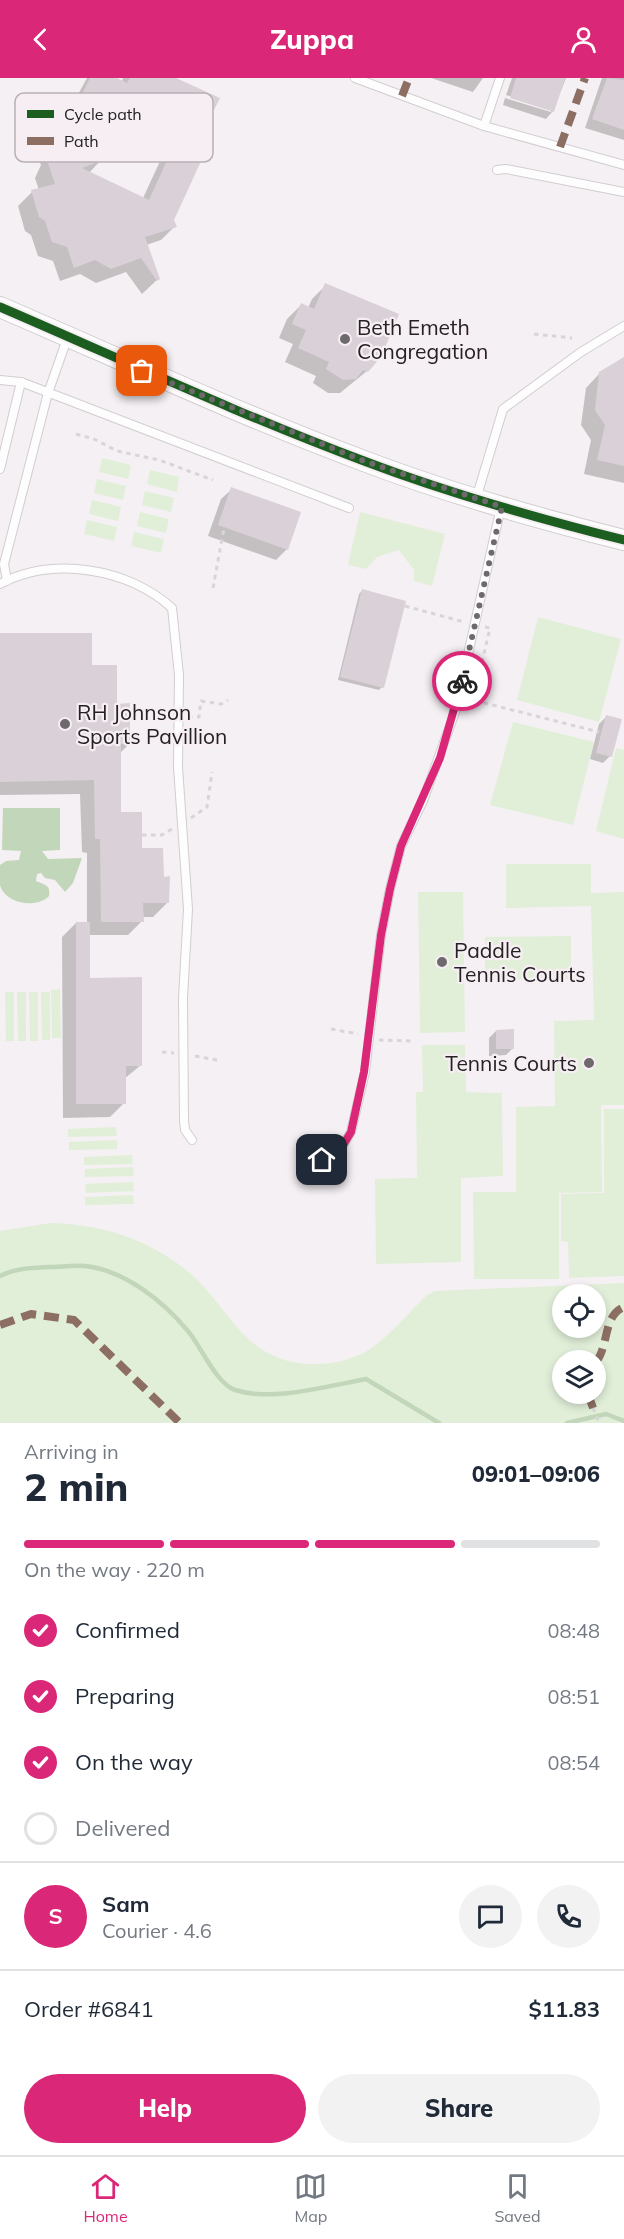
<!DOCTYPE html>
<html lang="en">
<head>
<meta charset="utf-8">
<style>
	body { margin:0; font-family:Mulish,sans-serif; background:#f2f2f3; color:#1f2937; height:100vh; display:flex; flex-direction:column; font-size:22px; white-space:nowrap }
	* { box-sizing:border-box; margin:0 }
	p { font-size:20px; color:#747a83 }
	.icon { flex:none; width:33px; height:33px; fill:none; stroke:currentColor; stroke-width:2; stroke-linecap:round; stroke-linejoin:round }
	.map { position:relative; height:1345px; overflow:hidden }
	.side { display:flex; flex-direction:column; background:#fff; flex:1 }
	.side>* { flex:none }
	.tools { position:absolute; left:552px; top:1206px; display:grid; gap:12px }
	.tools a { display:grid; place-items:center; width:54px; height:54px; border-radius:50%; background:#fff; box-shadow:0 3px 9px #0003; font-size:30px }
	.pin { position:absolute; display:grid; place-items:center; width:51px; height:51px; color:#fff; margin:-26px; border-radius:12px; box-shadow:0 3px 9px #0006 }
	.courier { position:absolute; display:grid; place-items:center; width:60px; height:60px; margin:-30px; border:4px solid #db2777; border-radius:50%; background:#fff; color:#222; box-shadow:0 2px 8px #0007 }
	.overview em { font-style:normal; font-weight:800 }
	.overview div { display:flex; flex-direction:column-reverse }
	.overview { display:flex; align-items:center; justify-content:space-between; height:102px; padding:0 24px }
	h1 { font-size:39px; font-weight:800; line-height:45px }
	.bar { display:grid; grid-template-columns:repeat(4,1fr); gap:9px 6px; align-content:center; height:72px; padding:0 24px }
	.bar i { height:8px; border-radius:4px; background:#e0e1e3 }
	.bar .current { background:#db2777 }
	.bar p { grid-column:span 4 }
	.line { display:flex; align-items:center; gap:15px; padding:0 24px; border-top:2px solid #e0e1e3 }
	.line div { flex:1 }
	.round { display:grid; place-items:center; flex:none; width:63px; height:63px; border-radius:32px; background:#f2f2f3 }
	ol { padding:0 24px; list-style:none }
	li { display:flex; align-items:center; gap:18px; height:66px }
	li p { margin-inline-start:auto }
	li .icon { padding:6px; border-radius:50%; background:#db2777; color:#fff; stroke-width:4 }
	li:last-child { color:#747a83 }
	li i { width:33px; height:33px; border:3px solid #e0e1e3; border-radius:50% }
	.action { display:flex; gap:12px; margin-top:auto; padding:12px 24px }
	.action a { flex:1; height:69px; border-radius:36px; background:#db2777; color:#fff; font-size:24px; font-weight:800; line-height:69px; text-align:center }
	.action a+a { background:#f2f2f3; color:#1f2937 }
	header { display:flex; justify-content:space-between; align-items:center; height:78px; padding:0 24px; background:#db2777; color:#fff; font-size:27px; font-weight:800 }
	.tab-bar { display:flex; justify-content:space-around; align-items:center; height:84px; border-top:2px solid #e0e1e3; background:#fff; font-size:16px; color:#747a83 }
	.tab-bar a { display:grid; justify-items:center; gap:3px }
	.tab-bar .current { color:#db2777 }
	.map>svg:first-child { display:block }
</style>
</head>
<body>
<header><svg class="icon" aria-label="back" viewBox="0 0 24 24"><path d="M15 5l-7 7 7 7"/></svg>Zuppa<svg class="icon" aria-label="person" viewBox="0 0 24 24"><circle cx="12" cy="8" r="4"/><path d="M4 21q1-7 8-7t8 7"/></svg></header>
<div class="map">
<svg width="624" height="1345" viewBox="0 0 624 1345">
	<rect width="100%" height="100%" fill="#f5f0f3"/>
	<g fill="#e1efd9" fill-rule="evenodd">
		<path d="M102 380 131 387 128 401 99 394Z"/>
		<path d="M150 392 179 399 177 414 147 406Z"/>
		<path d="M97 401 126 408 123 422 94 415Z"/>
		<path d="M145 413 174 420 171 434 142 427Z"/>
		<path d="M92 422 121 429 118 443 89 436Z"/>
		<path d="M140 434 169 441 166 455 137 448Z"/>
		<path d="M360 434 445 456 432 508 414 503V492L399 472 377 479 366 491 348 487Z"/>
		<path d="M87 442 117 449 114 463 84 456Z"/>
		<path d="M134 454 164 461 161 475 131 468Z"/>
		<path d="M538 539 621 561 599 644 517 622Z"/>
		<path d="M513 644 594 664 573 747 490 727Z"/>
		<path d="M616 670 624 672V761L596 753Z"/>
		<path d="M506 786H591V815L624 814V1027H601L602 1114 559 1115V1201H474L473 1114H516V1029L555 1028 554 943 594 942 591 828 506 830Z"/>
		<path d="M418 814H463L465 954 420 955Z"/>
		<path d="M571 858V901L485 902V859Z"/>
		<path d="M60 911 61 960H52L51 912Z"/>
		<path d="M5 914H14V963H6Z"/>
		<path d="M17 914H26V963H18Z"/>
		<path d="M29 914H38V963H30Z"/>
		<path d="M41 914H50V962H42Z"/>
		<path d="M422 967H465L466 1014 502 1015 503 1098 461 1100V1184L376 1186 375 1101 417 1100 416 1014H423Z"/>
		<path d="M604 1031H624V1198L569 1200 568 1164 561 1163V1116L604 1115Z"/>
		<path d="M116 1049 117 1058 68 1059V1051Z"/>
		<path d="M117 1062V1071L69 1072V1064Z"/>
		<path d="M132 1077 133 1086 84 1087V1079Z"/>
		<path d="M133 1089 134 1098 85 1099V1091Z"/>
		<path d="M133 1104 134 1113 86 1115 85 1106Z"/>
		<path d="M133 1117 134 1126 85 1127V1119Z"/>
		<path d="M50 1145C99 1146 146 1160 185 1191 212 1212 228 1244 253 1265 283 1290 326 1292 361 1276 383 1266 408 1235 426 1218L435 1213 624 1205V1345H0V1153ZM596 1216V1250H562V1216ZM596 1282V1316H562V1282Z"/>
	</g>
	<path fill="#c2d6b9" d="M3 730H60V772L42 773 48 781 82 780 73 805 65 814 55 802 45 800 41 795 37 796 36 803C45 807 51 807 49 818 37 831 5 826 0 807 0 801 0 793 0 787L6 783 19 782 21 773 2 772Z"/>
	<g fill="#0003" fill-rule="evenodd">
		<path d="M87 0H114L122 4 123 0H176L213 31 202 42 189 77 172 142 175 148 161 162 146 167 158 201 142 216 126 194 96 205 80 196 60 203 53 183 38 178 31 157 25 153 18 128 32 114 39 112 35 100 41 87 36 75 55 58ZM96 49 161 81 143 120 89 95 101 82 92 56Z"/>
		<path d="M431 0H483L473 14Z"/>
		<path d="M512 0H566L553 33 546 41 503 27 505 20 551 34V31L506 17Z"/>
		<path d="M602 0H624V62L585 50Z"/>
		<path d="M326 207 367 293 340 315H328L313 305 316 298 285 284 293 266 279 260 287 241 301 227 308 230 312 221Z"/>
		<path d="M624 280V405L584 396 591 362 581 347 586 310 600 295Z"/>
		<path d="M232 411 287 471 276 482 208 458 221 421Z"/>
		<path d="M362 513 382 609 379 612 338 602 359 516Z"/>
		<path d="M0 557 90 589 116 627 129 666 119 676V735L140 772 162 800 167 825 153 839H142V843L128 857H89V901L141 987 124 1001V1025L110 1039 63 1040 62 859 76 845H87V775L82 774 80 716 0 717Z"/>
		<path d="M606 639 610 678 603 685 590 681 599 646Z"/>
		<path d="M496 953 513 970 506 977 489 978V960Z"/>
	</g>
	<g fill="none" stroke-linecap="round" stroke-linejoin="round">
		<g stroke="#c2d6b9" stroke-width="4.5">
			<path d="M0 1198C16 1190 31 1190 49 1189 60 1189 73 1187 85 1188 124 1192 163 1223 187 1252 200 1266 216 1306 235 1312 272 1324 328 1308 366 1301L439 1345"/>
			<path d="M567 1345 606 1336 624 1343"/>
		</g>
	</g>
	<g fill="#dad0d7" fill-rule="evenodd">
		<path d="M90 0H117L127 5 130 0H176L220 20 214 32 210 29 197 56 200 58 191 76 202 81 174 142 177 149 145 159 160 201 157 203 141 180 111 191 95 182 74 190 67 169 52 164 45 143 39 139 31 112 55 106 48 85 54 72 49 59 64 52ZM105 33 174 67 149 122 82 90 103 82 94 56Z"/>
		<path d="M516 0H565L554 34 510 20Z"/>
		<path d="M607 0 624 2V52L592 41Z"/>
		<path d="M325 205 399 236 381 279 368 294 363 292 356 301 343 302 326 291 329 284 298 270 306 252 292 246 301 225 314 231Z"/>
		<path d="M624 279V388L597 382 605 347 595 332 599 294Z"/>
		<path d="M231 409 301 434 288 472 218 447Z"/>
		<path d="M362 511 406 523 384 610 340 599Z"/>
		<path d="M0 555H92V587H117V626L130 625V667L121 666V734H142V770H163L164 799 170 798 169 825H143L144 844H101L100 761H95L94 702 0 704Z"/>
		<path d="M606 637 622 641 612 679 596 675Z"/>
		<path d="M76 844H90V900L142 899V988H126V1026H76Z"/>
		<path d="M514 951V971H496V952Z"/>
	</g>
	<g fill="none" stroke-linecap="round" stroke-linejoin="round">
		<defs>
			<g id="service">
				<path d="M355 0 484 48 624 87"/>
				<path d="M484 48 500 0"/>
				<path d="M497 92 506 91 624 114"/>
				<path d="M0 302 21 304 349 430"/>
				<path d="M0 391 21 304"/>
				<path d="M476 421 503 331 581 274 624 248"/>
				<path d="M7 503 4 486 48 315 67 261"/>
				<path d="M0 506C53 478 128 490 172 530L179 597 178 689 188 831 183 920 184 1042 185 1052 192 1062"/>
				<path d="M322 1082 339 1074 351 1054 365 994 381 857 390 811 401 768 423 723 455 634 501 429"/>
			</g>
			<path id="tertiary" d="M0 229C121 281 240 337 364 383 448 415 536 440 624 462"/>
		</defs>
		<use href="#service" stroke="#d1cdd0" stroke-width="10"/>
		<use href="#tertiary" stroke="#d1cdd0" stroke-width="22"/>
		<g stroke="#d7d6d7" stroke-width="3" stroke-dasharray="4.5 4.5" stroke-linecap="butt">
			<path d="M534 256 572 260"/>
			<path d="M76 356 94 361 117 373 159 382 213 402"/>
			<path d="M213 510 224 450"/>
			<path d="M405 528 464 544"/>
			<path d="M485 549 490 550 473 622 599 654"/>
			<path d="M188 639H199L201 623 221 626 228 622"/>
			<path d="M191 740 207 729 212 694"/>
			<path d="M142 757H162L172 751"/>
			<path d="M331 951 358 956"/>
			<path d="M379 962 413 963"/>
			<path d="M162 974 174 975"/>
			<path d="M195 978 217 982"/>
			<path d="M593 1330 599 1345"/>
		</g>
		<use href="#service" stroke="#fefdfd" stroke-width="8"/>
		<use href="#tertiary" stroke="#fefdfd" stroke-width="20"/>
		<g stroke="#8d6e63" stroke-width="8" stroke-dasharray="15 8" stroke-linecap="butt">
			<path d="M402 18 409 0"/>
			<path d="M560 69 585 0"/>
			<path d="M0 1247 31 1236 74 1242 180 1345"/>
			<path d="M596 1284C609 1268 603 1237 624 1229"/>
			<path d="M588 1316 593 1330"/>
		</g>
		<defs>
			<path id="cycleway" d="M0 229C121 281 240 337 364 383 448 415 536 440 624 462"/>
		</defs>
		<use href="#cycleway" stroke="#f7eef4" stroke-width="13"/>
		<use href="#cycleway" stroke="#1b5e20" stroke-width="9"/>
	</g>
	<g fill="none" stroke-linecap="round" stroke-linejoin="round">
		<path stroke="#6d696c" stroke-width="6" stroke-dasharray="0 10.8" d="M142 293 364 383 502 429 462 603"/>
		<path stroke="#db2777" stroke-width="8" d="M322 1082 339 1074 351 1054 364 994 381 857 390 811 401 768 440 680 462 603"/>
	</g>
	<g fill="#6d696c" stroke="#f7eef4" stroke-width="2">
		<circle cx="345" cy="261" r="6"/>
		<circle cx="65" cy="646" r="6"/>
		<circle cx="442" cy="884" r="6"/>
		<circle cx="589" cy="985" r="6"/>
	</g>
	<g text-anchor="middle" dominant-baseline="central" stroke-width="4.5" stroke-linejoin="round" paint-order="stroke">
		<g font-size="21" fill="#242123" stroke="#f7eef4" text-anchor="start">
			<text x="357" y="249">Beth Emeth<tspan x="357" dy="24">Congregation</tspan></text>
			<text x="77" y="634">RH Johnson<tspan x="77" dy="24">Sports Pavillion</tspan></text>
			<text x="454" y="872">Paddle<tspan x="454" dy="24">Tennis Courts</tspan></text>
			<text x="577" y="985" text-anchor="end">Tennis Courts</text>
		</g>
	</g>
	<rect x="15" y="15" width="198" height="69" rx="9" fill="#f7eef4" stroke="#b8b0b5" stroke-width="1.5"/>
	<rect x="27" y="32" width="27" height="8" fill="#1b5e20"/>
	<rect x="27" y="59" width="27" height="8" fill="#8d6e63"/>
	<g font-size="16" fill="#242123">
		<text x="64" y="42">Cycle path</text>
		<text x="64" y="69">Path</text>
	</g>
</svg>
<div class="tools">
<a><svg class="icon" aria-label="locate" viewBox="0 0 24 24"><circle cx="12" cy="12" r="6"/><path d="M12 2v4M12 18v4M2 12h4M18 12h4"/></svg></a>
<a><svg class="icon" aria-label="layers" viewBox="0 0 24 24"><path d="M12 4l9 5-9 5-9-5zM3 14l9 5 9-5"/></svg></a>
</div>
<div class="pin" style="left:142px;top:293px;background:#ea580c"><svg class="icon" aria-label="bag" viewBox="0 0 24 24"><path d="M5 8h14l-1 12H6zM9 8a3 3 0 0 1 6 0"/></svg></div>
<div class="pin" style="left:322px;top:1082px;background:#1f2937"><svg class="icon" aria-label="home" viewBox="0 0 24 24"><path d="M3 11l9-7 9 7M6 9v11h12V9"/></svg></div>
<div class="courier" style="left:462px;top:603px"><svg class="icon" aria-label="bike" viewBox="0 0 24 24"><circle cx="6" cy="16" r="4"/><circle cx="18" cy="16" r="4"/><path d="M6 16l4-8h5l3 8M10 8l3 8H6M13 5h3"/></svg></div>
</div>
<section class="side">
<div class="overview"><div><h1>2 min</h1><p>Arriving in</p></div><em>09:01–09:06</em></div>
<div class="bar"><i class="current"></i><i class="current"></i><i class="current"></i><i></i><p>On the way · 220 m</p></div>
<ol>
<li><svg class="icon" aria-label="check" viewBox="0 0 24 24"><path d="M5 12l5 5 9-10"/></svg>Confirmed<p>08:48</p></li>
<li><svg class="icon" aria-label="check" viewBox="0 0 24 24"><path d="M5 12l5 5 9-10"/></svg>Preparing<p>08:51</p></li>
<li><svg class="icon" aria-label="check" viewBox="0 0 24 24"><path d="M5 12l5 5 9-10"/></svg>On the way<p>08:54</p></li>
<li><i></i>Delivered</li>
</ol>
<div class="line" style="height:108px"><b class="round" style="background:#db2777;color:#fff">S</b><div><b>Sam</b><p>Courier · 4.6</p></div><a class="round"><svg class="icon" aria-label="chat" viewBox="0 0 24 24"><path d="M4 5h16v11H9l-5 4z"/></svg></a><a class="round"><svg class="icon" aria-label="phone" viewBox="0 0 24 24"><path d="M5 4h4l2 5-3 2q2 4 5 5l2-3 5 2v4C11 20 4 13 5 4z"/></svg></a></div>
<div class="line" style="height:78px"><div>Order #6841</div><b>$11.83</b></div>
<div class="action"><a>Help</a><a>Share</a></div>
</section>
<nav class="tab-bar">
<a class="current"><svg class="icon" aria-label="home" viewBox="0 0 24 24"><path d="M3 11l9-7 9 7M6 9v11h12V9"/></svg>Home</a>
<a><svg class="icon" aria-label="map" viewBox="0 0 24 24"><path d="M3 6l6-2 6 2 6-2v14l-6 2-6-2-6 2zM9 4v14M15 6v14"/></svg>Map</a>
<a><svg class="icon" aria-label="saved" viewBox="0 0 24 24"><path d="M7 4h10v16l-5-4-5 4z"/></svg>Saved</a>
</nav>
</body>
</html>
